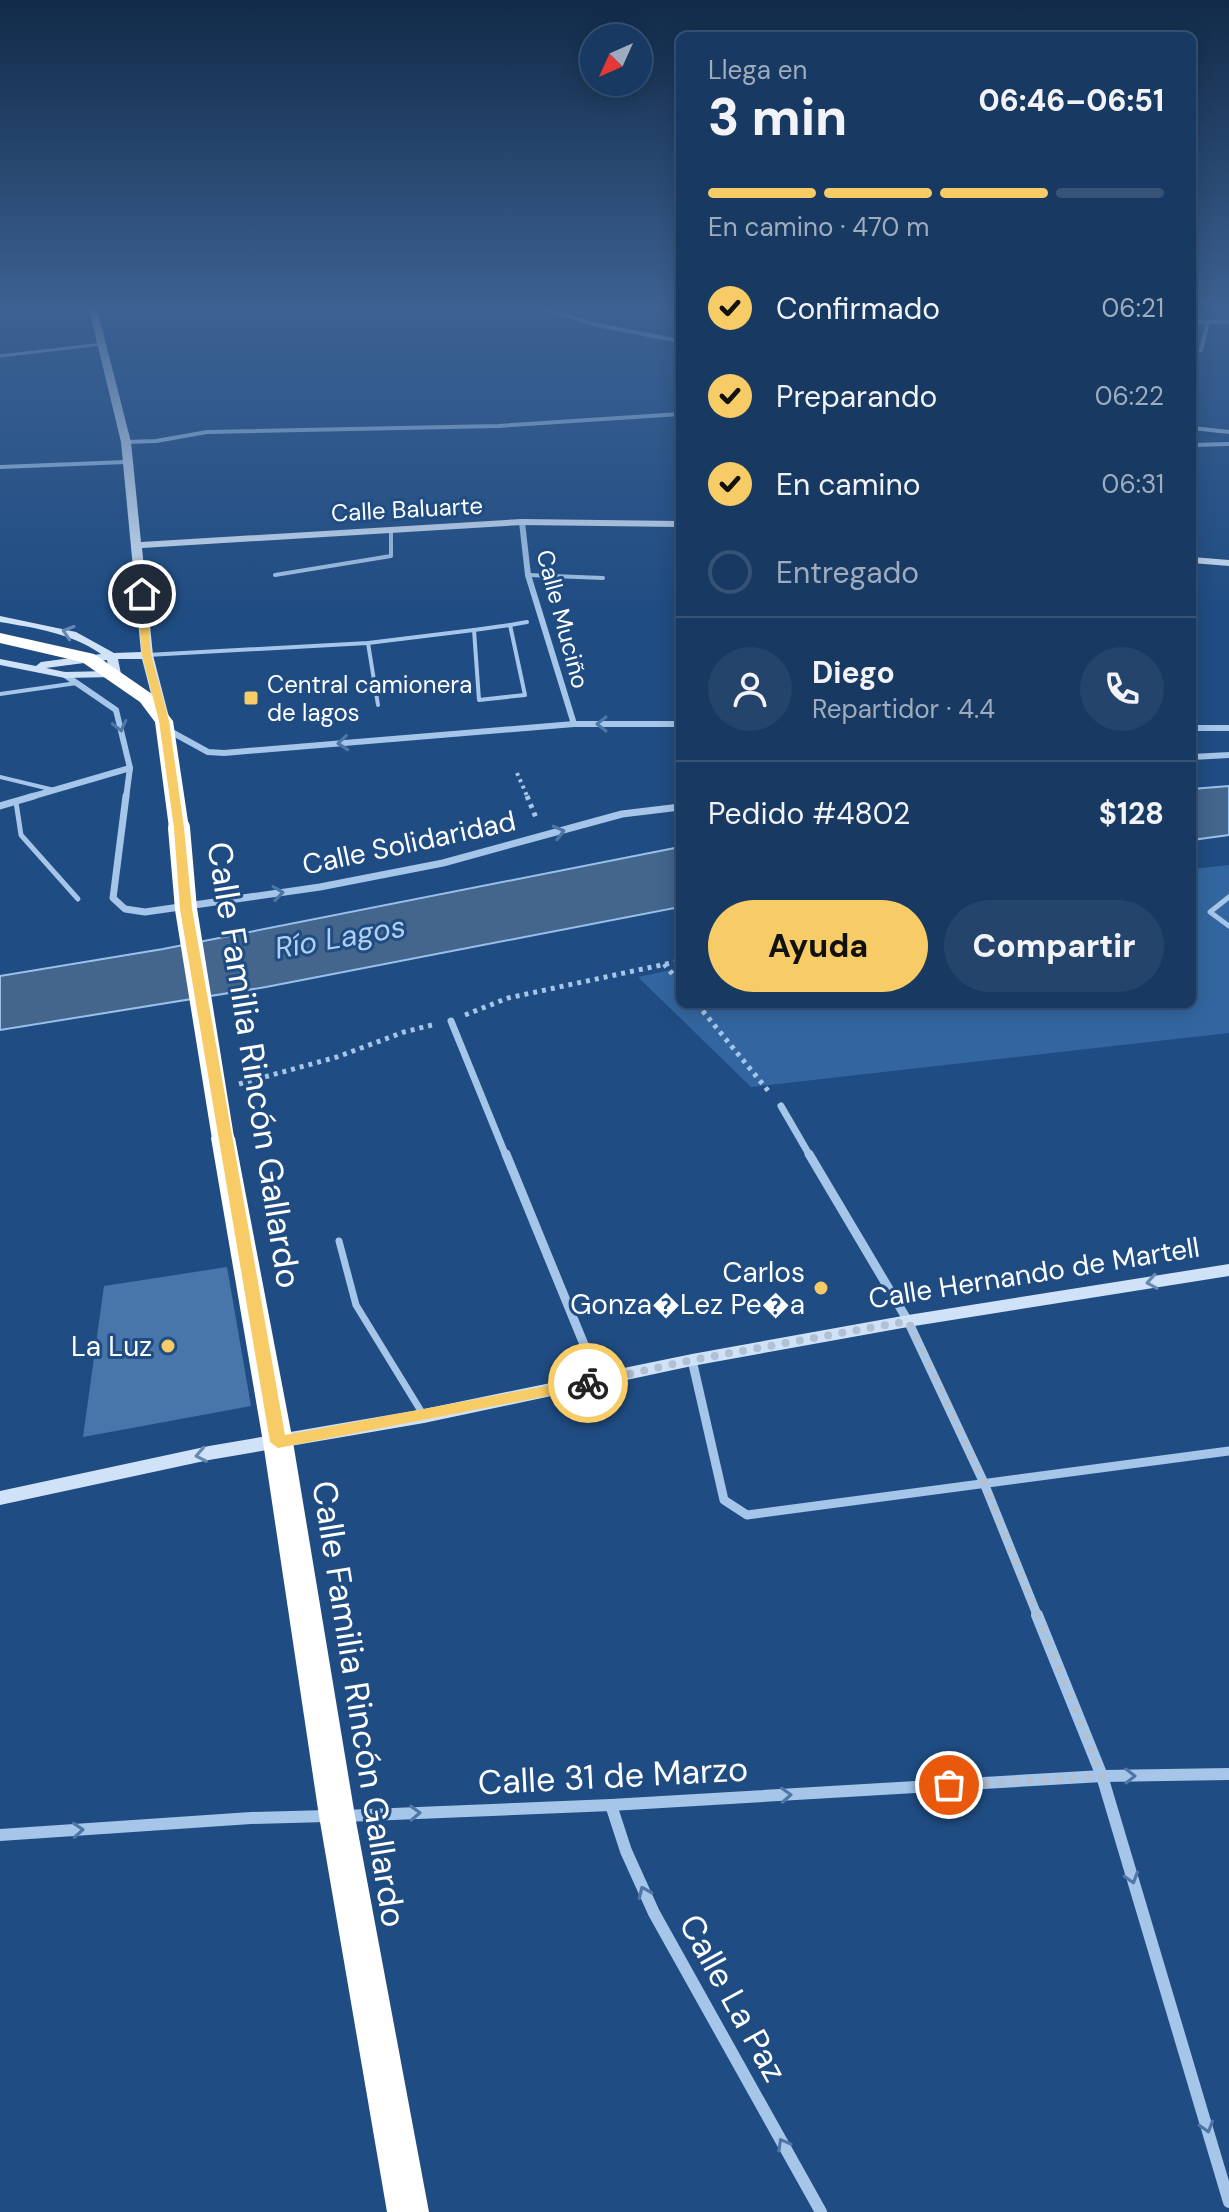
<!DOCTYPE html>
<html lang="es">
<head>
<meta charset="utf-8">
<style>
	body { margin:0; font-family:"DM Sans",sans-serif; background:#24446b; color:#f1f3f6; height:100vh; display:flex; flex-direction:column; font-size:30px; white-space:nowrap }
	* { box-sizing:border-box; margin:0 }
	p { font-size:26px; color:#9eacbe }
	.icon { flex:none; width:44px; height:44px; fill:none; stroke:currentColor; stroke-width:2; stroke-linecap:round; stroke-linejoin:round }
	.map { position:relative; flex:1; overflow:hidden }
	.panel { position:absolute; left:676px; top:32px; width:520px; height:976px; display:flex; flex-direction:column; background:#173962; border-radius:12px; box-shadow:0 4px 20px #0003,0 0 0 2px #365377 }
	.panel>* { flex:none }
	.needle { width:52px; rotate:225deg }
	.controls { position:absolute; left:580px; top:24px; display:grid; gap:16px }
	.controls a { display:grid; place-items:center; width:72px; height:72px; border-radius:50%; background:#173962; box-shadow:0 4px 20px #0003,0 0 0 2px #365377; font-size:40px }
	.pin { position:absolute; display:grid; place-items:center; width:68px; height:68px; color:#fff; margin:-34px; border:4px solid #fff; border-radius:50%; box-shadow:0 2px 8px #0007 }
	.courier { position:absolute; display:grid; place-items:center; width:80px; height:80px; margin:-40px; border:6px solid #f7cb65; border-radius:50%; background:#fff; color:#222; box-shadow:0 2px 10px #0007 }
	.headline em { font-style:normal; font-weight:800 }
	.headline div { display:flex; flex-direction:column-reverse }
	.headline { display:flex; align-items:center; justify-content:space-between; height:136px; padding:0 32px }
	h1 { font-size:52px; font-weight:800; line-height:60px }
	.bar { display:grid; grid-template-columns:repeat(4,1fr); gap:12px 8px; align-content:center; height:96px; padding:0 32px }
	.bar i { height:10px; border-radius:6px; background:#365377 }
	.bar .selected { background:#f7cb65 }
	.bar p { grid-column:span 4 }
	.line { display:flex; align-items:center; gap:20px; padding:0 32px; border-top:2px solid #365377 }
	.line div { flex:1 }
	.round { display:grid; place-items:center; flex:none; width:84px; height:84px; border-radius:42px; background:#24446b }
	ol { padding:0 32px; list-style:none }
	li { display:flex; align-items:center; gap:24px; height:88px }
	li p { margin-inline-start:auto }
	li .icon { padding:8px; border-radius:50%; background:#f7cb65; color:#111; stroke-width:4 }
	li:last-child { color:#9eacbe }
	li i { width:44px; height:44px; border:4px solid #365377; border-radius:50% }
	.cta { display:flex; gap:16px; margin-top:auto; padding:16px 32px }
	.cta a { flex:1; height:92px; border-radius:48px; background:#f7cb65; color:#111; font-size:32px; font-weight:800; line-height:92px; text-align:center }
	.cta a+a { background:#24446b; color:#f1f3f6 }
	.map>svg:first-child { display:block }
</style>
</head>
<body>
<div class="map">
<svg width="1229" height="2212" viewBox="0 0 1229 2212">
	<rect width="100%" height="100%" fill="#1f4c82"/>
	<path fill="#3366a0" d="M1229 865V1033L751 1087 638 977 680 968V1004H1192V869Z"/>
	<g fill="#44658c" stroke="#99c0ea" stroke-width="2">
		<path d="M1229 786V835L1192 840V789Z"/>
		<path d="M680 847V907L266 987 0 1030V976L163 949Z"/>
	</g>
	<path fill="#4876ab" d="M227 1267 251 1406 83 1437 104 1286Z"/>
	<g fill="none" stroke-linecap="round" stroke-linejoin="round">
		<path stroke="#a5c5e9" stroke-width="4" stroke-dasharray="3 4" stroke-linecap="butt" d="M517 773 528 798"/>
		<g stroke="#a5c5e9" stroke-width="5" stroke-dasharray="4 5" stroke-linecap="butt">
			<path d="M527 796 537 820"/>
			<path d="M664 964 680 983"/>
			<path d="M697 1004 770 1093"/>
			<path d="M465 1015 508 998 680 961"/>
			<path d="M239 1084 337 1057 404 1032 436 1024"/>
		</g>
		<path stroke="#a5c5e9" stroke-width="3" d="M0 356 103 344"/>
		<g stroke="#a5c5e9" stroke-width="4">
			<path d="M275 575 391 556V530"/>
			<path d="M528 575 603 578"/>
			<path d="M510 625 525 695 479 700 474 630Z"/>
			<path d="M510 625 527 622"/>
			<path d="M368 643 378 705"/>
			<path d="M147 655 368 643 474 630"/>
			<path d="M0 694 77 683"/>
			<path d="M0 777 54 790"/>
		</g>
		<g stroke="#a5c5e9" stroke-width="5">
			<path d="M16 802 21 835 78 899"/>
			<path d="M1229 897 1210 912 1229 926"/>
		</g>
		<path stroke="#a5c5e9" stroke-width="7" d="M339 1241 356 1305 424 1416"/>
		<g stroke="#a5c5e9" stroke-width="4">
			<path d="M532 305 597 325 680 341"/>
			<path d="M1192 322H1229"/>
			<path d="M1201 350 1208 322"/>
			<path d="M1192 428 1229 432"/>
			<path d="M126 442 156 441 207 432 498 426 680 414"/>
			<path d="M1192 445 1229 444"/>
			<path d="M0 467 126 462"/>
		</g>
		<g stroke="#a5c5e9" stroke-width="6">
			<path d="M522 522 528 575 574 724"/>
			<path d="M65 675 116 710 130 768 126 798"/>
			<path d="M1192 728H1229"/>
			<path d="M168 730 208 752 224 753 574 724H680"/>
			<path d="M1192 757 1229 755"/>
			<path d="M27 798 130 768"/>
		</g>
		<g stroke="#a5c5e9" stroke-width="7">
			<path d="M126 796 113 898 125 909 145 912 320 887 443 863 622 814 680 807"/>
			<path d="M0 806 34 796"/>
			<path d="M451 1021 506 1156"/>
			<path d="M781 1106 810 1156"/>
		</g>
		<g stroke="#a5c5e9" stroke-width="9">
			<path d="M506 1154 599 1381"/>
			<path d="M809 1154 908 1321 984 1483 1038 1617"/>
			<path d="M692 1360 724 1500 747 1515 1229 1451"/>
		</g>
		<g stroke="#a5c5e9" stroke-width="12">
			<path d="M1037 1615 1102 1776 1229 2202"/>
			<path d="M611 1805 626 1851 654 1913 821 2212"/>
			<path d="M344 1816 611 1805 1102 1776 1229 1774"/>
			<path d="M0 1835 251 1818 327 1816"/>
		</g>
		<g fill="#d0e2f7" fill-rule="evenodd">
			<path d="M88 305H96L131 442 141 542 522 519 680 521V527L522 525 142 548 153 655 170 721 164 725 158 721 142 659H118L121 674 115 677 65 678 0 665V659L36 666 41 662 101 654C71 633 35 628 0 622V616L76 632 114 653 141 652 121 442ZM107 660 109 671 65 672 46 668Z"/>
			<path d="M1192 557 1229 560V566L1192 563Z"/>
			<path d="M1229 1264V1276L908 1327 692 1366 424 1423 209 1460 0 1505V1491L209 1446 424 1409 692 1354 908 1315Z"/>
		</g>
		<g fill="#fff" fill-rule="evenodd">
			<path d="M0 633 94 654 152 694 173 721 189 828 186 832 179 834 169 828 155 722 140 702 82 662 0 643Z"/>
			<path d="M223 1131 232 1133 235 1138 293 1442 355 1816 429 2212H387L319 1816 263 1442 211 1138 214 1133Z"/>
		</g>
		<path stroke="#fff" stroke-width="22" d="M179 828 186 909 223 1138"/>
	</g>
	<defs><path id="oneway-chevron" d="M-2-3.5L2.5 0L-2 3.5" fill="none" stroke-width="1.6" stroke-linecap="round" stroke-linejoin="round" transform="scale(2)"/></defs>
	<g stroke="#6688b1">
		<use href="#oneway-chevron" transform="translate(68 632) rotate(-162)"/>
		<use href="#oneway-chevron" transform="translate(1152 1282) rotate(171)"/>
		<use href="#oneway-chevron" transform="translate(201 1455) rotate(169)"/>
	</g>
	<g stroke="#4e76a6">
		<use href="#oneway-chevron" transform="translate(602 724) rotate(-180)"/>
		<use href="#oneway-chevron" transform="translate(120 726) rotate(76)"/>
		<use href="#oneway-chevron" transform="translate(343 743) rotate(175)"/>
		<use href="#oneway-chevron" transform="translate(559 832) rotate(-15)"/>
		<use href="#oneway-chevron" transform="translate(278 893) rotate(-8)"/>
		<use href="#oneway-chevron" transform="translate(1130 1776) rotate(-1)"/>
		<use href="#oneway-chevron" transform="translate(786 1795) rotate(-3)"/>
		<use href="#oneway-chevron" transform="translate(415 1813) rotate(-2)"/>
		<use href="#oneway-chevron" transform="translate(78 1830) rotate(-4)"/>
		<use href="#oneway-chevron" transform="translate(1132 1878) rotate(73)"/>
		<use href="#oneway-chevron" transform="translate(644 1892) rotate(-114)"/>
		<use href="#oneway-chevron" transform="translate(1207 2127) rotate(73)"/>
		<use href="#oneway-chevron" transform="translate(783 2144) rotate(-119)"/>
	</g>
	<linearGradient id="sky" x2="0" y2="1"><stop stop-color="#112a48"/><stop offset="0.5" stop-color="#3c6192"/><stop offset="1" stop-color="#3c6192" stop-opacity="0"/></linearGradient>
	<rect width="1229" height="615" fill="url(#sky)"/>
	<path fill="#f7cb65" d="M142 591 146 594 151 655 169 721 184 828 192 909 285 1435 588 1378 593 1379V1387L278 1448 270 1442 180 909 174 828 159 721 142 655 137 594Z"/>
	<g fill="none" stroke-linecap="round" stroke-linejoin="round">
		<path stroke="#b1c0d3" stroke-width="8" stroke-dasharray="0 14.4" d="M588 1383 692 1360 908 1321 984 1483 1102 1776 949 1785"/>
	</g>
	<g fill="#f7cb65" stroke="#1f4c82" stroke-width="3">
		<rect x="243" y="690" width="16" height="16" rx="4"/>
		<circle cx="821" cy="1288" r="8"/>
		<circle cx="168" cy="1346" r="8"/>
	</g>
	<g text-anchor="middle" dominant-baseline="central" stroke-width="6" stroke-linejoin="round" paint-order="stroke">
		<g font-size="24" fill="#fff" stroke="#1f4c82">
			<text transform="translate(407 509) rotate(-3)">Calle Baluarte</text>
			<text transform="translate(563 619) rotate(75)">Calle Muciño</text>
		</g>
		<g font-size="24" fill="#fff" stroke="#1f4c82" text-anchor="start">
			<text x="267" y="684">Central camionera<tspan x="267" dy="28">de lagos</tspan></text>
		</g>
		<g font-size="28" fill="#fff" stroke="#1f4c82">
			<text transform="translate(409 843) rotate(-12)">Calle Solidaridad</text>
			<text transform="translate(1034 1273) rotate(-9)">Calle Hernando de Martell</text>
		</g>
		<g font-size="28" fill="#fff" stroke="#1f4c82" text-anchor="end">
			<text x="805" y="1272">Carlos<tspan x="805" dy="32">Gonza�Lez Pe�a</tspan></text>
			<text x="152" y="1346">La Luz</text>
		</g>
		<g font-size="30" font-style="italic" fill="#b1cff0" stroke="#1f4c82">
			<text transform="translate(340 937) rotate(-10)">Río Lagos</text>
		</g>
		<g font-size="34" fill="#fff" stroke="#1f4c82">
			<text transform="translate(254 1065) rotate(81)">Calle Familia Rincón Gallardo</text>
			<text transform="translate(359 1704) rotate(81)">Calle Familia Rincón Gallardo</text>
			<text transform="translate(613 1776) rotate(-3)">Calle 31 de Marzo</text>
			<text transform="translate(733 1998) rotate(61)">Calle La Paz</text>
		</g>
	</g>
</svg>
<div class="controls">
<a><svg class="needle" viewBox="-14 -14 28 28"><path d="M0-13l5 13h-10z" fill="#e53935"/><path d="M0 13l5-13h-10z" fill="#9eacbe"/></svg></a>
</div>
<div class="pin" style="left:949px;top:1785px;background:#ea580c"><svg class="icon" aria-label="bag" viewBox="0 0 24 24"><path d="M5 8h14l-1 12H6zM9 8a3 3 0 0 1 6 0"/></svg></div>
<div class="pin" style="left:142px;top:594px;background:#1f2937"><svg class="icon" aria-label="home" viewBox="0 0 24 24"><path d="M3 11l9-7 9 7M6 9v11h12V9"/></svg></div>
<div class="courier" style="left:588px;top:1383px"><svg class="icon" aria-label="bike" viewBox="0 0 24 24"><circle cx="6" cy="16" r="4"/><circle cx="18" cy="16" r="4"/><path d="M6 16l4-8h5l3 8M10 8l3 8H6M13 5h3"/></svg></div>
<section class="panel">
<div class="headline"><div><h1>3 min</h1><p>Llega en</p></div><em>06:46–06:51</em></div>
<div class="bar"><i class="selected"></i><i class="selected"></i><i class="selected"></i><i></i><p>En camino · 470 m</p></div>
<ol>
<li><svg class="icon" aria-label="check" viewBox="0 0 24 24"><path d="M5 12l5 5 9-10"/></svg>Confirmado<p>06:21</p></li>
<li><svg class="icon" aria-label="check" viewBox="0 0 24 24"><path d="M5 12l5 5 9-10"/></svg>Preparando<p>06:22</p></li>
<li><svg class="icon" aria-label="check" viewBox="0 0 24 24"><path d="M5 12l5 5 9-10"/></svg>En camino<p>06:31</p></li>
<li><i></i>Entregado</li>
</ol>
<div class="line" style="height:144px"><a class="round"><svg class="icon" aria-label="person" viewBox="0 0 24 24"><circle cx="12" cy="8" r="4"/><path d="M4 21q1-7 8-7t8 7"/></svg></a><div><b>Diego</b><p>Repartidor · 4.4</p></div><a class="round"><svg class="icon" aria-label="phone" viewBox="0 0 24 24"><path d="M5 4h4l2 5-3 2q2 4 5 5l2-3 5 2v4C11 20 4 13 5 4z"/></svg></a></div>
<div class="line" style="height:104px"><div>Pedido #4802</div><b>$128</b></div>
<div class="cta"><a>Ayuda</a><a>Compartir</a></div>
</section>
</div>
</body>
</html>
